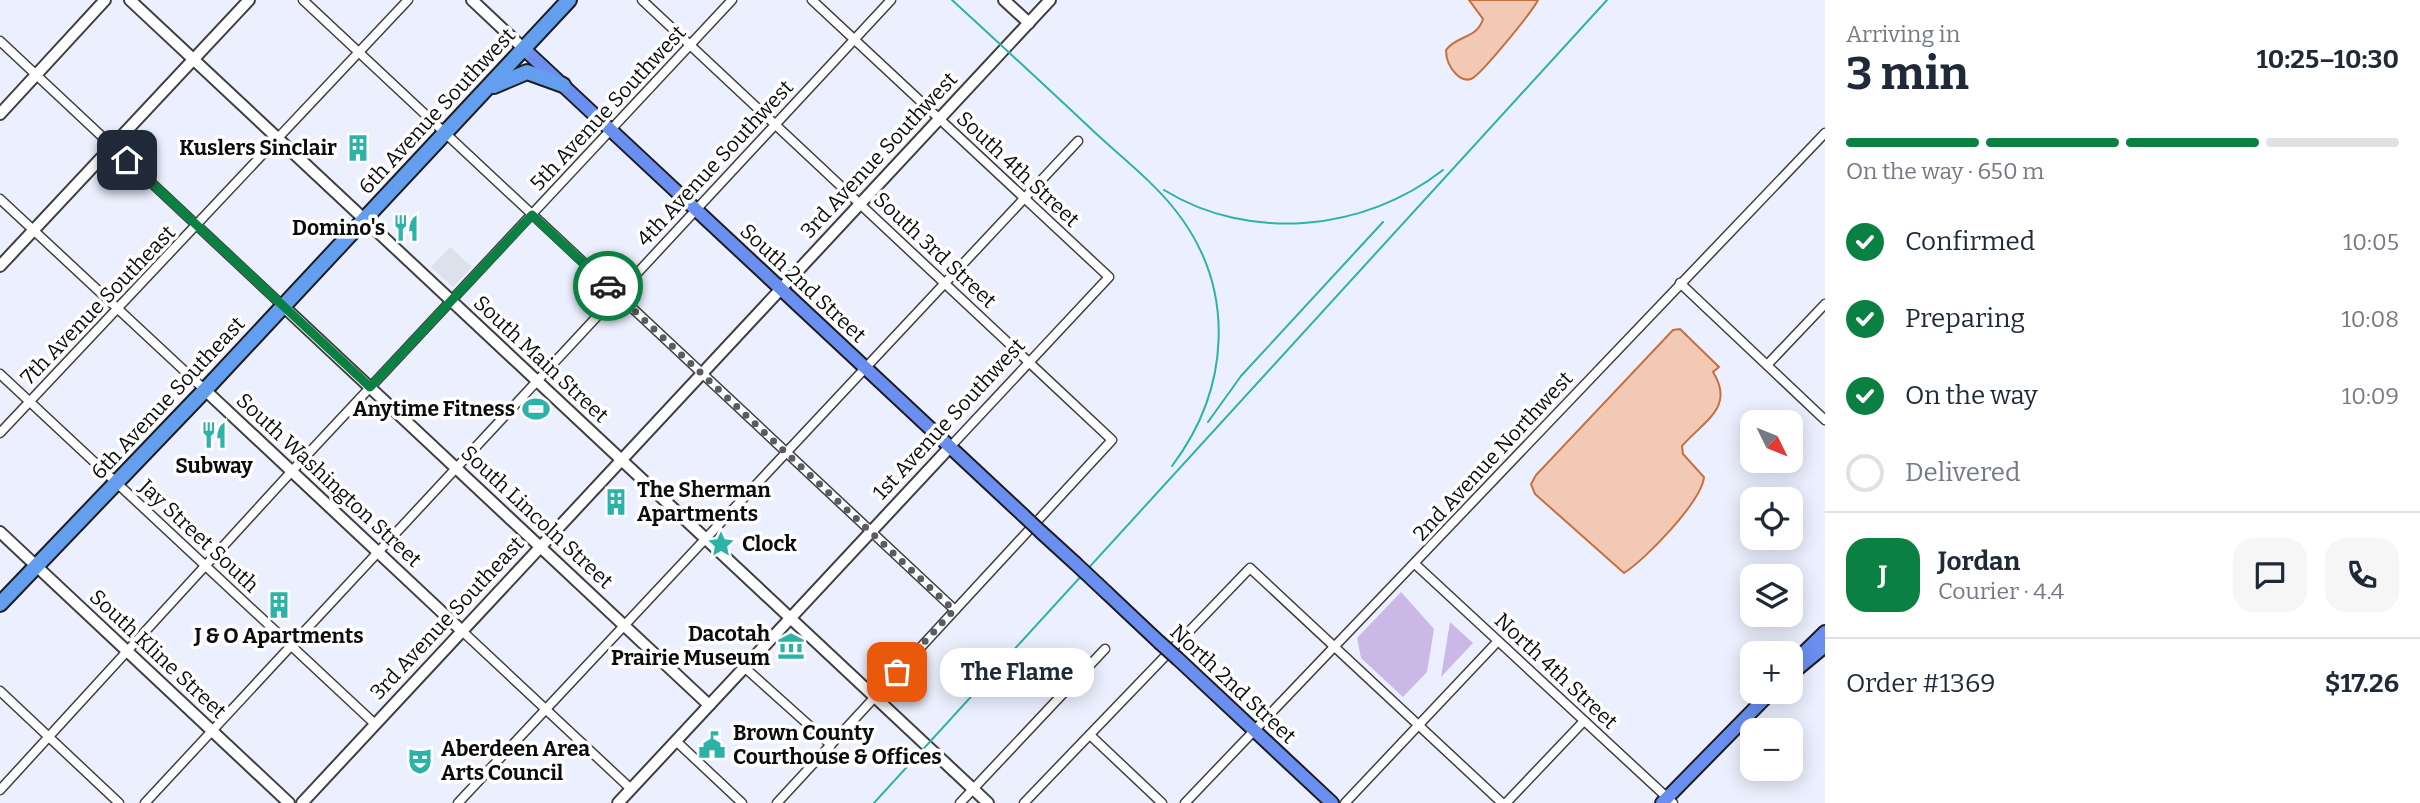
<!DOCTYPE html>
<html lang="en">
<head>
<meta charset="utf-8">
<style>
	body { margin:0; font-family:Bitter,serif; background:#f6f6f7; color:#1f2937; height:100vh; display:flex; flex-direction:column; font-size:26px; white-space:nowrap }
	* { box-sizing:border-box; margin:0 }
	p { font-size:23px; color:#747a83 }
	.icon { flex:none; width:38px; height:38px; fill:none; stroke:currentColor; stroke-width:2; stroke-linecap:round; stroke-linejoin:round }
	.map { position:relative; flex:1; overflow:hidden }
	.details { display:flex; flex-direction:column; background:#fff; width:595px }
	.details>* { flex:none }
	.needle { width:46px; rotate:133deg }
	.buttons { position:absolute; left:1740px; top:410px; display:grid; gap:14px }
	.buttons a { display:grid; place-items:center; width:63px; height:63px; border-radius:14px; background:#fff; box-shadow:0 4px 18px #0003; font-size:35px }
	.pin { position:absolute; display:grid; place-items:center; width:60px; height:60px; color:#fff; margin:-30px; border-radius:14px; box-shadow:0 4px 10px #0006 }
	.courier { position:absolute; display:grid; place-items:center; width:70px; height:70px; margin:-35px; border:5px solid #0b8043; border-radius:50%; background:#fff; color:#222; box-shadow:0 2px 9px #0007 }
	.bubble { position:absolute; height:49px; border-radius:21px; background:#fff; box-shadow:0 4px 18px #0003; font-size:23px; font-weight:700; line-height:49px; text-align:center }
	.head em { font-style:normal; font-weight:700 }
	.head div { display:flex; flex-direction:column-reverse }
	.head { display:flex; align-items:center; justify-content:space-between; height:119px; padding:0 21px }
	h1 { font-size:46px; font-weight:700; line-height:52px }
	.bar { display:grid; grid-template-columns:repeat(4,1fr); gap:10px 7px; align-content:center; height:84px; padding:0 21px }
	.bar i { height:9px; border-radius:5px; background:#e0e1e3 }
	.bar .on { background:#0b8043 }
	.bar p { grid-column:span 4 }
	.line { display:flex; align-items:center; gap:18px; padding:0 21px; border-top:2px solid #e0e1e3 }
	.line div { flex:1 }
	.round { display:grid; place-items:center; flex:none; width:74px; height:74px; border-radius:21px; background:#f6f6f7 }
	ol { padding:0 21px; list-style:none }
	li { display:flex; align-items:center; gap:21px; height:77px }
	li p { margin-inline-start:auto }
	li .icon { padding:7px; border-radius:50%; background:#0b8043; color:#fff; stroke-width:4 }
	li:last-child { color:#747a83 }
	li i { width:38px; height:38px; border:4px solid #e0e1e3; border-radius:50% }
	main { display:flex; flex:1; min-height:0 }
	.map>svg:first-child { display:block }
</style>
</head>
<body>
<main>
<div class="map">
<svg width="1825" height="803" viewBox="0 0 1825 803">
	<rect width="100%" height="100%" fill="#ecf0fe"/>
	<g fill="#ccb8e6">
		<path d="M1401 592 1434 629 1427 672 1403 697 1361 658 1357 638Z"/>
		<path d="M1450 622 1473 643 1441 677Z"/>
	</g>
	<path fill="#dce1ec" d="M450 247 472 267 453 287 431 267Z"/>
	<g fill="#f2c9b4" stroke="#c4703f" stroke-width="2">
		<path d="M1469 0H1538C1532 12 1480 76 1471 79 1465 81 1460 78 1456 74 1450 68 1446 59 1446 50 1457 35 1477 39 1483 19Z"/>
		<path d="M1680 329 1719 367 1713 372C1735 407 1705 420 1682 446L1683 454 1704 477C1702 501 1645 560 1624 573L1535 494 1531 484 1536 475 1673 330Z"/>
	</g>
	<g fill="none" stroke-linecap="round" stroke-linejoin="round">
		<defs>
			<g id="minor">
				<path d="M303 0 955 610"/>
				<path d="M642 0 1112 440 777 803"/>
				<path d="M812 0 1109 277 950 447"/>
				<path d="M0 41 283 306"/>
				<path d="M0 199 205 390"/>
				<path d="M1680 283 1825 420"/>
				<path d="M1767 365 1825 304"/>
				<path d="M0 374 375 724"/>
				<path d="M0 433 408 0"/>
				<path d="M1415 564 1673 803"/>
				<path d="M461 630 631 789"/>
				<path d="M744 667 831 745"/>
				<path d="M0 691 119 803"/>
				<path d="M1090 735 1162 803"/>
				<path d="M676 741 742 803"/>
				<path d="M0 790 292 471 732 0"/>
				<path d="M145 803 891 0"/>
				<path d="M458 803 1078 141"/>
				<path d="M960 803 1105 649"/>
				<path d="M1024 803 1250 568 1502 803"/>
				<path d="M1185 803 1825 133"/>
				<path d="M1345 803 1498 641"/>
				<path d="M1506 803 1584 721"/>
			</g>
			<g id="tertiary">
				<path d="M130 0 988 803"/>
				<path d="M472 0 524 49"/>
				<path d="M1004 0 1029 23"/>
				<path d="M0 114 105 0"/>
				<path d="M0 266 249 0"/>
				<path d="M283 306 709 705"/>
				<path d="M205 390 461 630"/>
				<path d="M0 532 289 803"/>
				<path d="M302 803 1050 0"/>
				<path d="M618 803 950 447"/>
			</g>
			<g id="primary">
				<path d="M524 49 1024 516"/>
				<path d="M1041 532 1075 563"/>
				<path d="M1107 593 1159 642"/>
				<path d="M1178 659 1332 803"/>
				<path d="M1790 666 1825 632"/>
				<path d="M1790 675 1825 646"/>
				<path d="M1662 803 1772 691"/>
			</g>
			<g id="trunk">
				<path d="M494 86 527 72 563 85"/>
				<path d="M0 604 205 390 569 0"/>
			</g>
		</defs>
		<use href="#minor" stroke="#3f3f3f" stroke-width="11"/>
		<use href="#tertiary" stroke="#3f3f3f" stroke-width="14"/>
		<use href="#primary" stroke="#1d1d1d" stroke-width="16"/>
		<use href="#trunk" stroke="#1d1d1d" stroke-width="18"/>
		<use href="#minor" stroke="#fff" stroke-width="8"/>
		<use href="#tertiary" stroke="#fff" stroke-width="10"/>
		<use href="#primary" stroke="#6a8ff0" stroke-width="12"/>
		<use href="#trunk" stroke="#639fee" stroke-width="14"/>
		<g stroke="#2db2a8" stroke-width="2">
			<path d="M952 0C998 42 1043 84 1088 126 1117 154 1151 179 1176 211 1237 289 1230 389 1172 466"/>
			<path d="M1164 190C1250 243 1365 231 1443 170"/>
			<path d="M1208 422 1241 376 1383 222"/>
			<path d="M874 803 1607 0"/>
		</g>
		<defs>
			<g id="primary-bridge">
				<path d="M1024 516 1041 532"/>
				<path d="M1075 563 1107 593"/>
				<path d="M1159 642 1178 659"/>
			</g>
		</defs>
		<use href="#primary-bridge" stroke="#1d1d1d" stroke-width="16" stroke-linecap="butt"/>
		<use href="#primary-bridge" stroke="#6a8ff0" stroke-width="12"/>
	</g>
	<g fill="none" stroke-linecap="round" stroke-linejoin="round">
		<path stroke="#5a5c61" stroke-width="7" stroke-dasharray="0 12.6" d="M608 286 954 610 897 672"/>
		<path stroke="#0b8043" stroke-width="9" d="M127 160 370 387 532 215 608 286"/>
	</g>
	<defs>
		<symbol id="building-bare" viewBox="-9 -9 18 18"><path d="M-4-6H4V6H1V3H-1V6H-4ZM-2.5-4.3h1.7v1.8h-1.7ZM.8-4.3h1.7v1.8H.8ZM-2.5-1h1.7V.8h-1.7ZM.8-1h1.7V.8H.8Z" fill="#2db2a8" stroke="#fff" stroke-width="2.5" paint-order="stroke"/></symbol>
		<symbol id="restaurant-bare" viewBox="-9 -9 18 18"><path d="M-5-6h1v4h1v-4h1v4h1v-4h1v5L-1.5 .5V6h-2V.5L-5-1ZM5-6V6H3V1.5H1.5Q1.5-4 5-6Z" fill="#2db2a8" stroke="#fff" stroke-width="2.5" paint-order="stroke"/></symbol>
		<symbol id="stadium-bare" viewBox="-9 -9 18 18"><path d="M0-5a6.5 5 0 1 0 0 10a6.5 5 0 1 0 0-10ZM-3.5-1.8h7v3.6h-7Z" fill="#2db2a8" stroke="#fff" stroke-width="2.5" paint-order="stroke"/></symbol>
		<symbol id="sight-bare" viewBox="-9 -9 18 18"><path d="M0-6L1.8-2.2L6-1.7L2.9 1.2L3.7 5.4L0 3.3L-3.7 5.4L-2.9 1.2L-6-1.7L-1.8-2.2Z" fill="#2db2a8" stroke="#fff" stroke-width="2.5" paint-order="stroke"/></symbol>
		<symbol id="museum-bare" viewBox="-9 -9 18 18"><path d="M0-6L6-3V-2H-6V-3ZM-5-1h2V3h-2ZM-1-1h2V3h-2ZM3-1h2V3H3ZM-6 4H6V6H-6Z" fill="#2db2a8" stroke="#fff" stroke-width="2.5" paint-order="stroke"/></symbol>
		<symbol id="civic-bare" viewBox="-9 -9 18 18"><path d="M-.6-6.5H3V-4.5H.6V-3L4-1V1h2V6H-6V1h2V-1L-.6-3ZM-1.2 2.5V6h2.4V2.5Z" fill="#2db2a8" stroke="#fff" stroke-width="2.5" paint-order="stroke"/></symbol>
		<symbol id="theatre-bare" viewBox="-9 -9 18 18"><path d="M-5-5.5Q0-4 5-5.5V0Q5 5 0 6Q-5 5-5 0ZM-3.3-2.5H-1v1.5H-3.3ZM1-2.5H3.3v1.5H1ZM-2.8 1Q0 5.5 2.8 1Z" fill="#2db2a8" stroke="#fff" stroke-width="2.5" paint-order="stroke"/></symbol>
	</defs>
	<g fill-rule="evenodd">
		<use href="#building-bare" x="339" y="129" width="38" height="38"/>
		<use href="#restaurant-bare" x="387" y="209" width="38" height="38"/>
		<use href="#stadium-bare" x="517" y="390" width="38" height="38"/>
		<use href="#restaurant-bare" x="195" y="416" width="38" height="38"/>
		<use href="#building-bare" x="597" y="483" width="38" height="38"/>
		<use href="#sight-bare" x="702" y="525" width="38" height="38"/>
		<use href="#building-bare" x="260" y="586" width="38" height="38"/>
		<use href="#museum-bare" x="772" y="627" width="38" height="38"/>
		<use href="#civic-bare" x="693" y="726" width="38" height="38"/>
		<use href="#theatre-bare" x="401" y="742" width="38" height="38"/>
	</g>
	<g text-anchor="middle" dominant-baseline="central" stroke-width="7" stroke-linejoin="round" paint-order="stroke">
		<g font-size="21" fill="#0c0c0c" stroke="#fff">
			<text transform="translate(608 108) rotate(-47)">5th Avenue Southwest</text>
			<text transform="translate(437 111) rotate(-47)">6th Avenue Southwest</text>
			<text transform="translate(879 155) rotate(-47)">3rd Avenue Southwest</text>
			<text transform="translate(715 163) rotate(-47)">4th Avenue Southwest</text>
			<text transform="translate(1018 169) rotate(43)">South 4th Street</text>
			<text transform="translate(935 250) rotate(43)">South 3rd Street</text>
			<text transform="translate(803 283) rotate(43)">South 2nd Street</text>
			<text transform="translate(98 305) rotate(-46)">7th Avenue Southeast</text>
			<text transform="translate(541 359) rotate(43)">South Main Street</text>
			<text transform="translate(168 398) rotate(-47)">6th Avenue Southeast</text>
			<text transform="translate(949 419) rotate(-47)">1st Avenue Southwest</text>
			<text transform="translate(1493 456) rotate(-47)">2nd Avenue Northwest</text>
			<text transform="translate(329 480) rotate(43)">South Washington Street</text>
			<text transform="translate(537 517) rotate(43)">South Lincoln Street</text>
			<text transform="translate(199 536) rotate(43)">Jay Street South</text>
			<text transform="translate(447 618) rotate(-47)">3rd Avenue Southeast</text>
			<text transform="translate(158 654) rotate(43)">South Kline Street</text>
			<text transform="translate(1556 671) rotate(43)">North 4th Street</text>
			<text transform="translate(1233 684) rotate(43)">North 2nd Street</text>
		</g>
		<g font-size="21" font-weight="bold" fill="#0c0c0c" stroke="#fff" text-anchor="end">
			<text x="337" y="148">Kuslers Sinclair</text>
			<text x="385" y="228">Domino's</text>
			<text x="515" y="409">Anytime Fitness</text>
			<text x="214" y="466" text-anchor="middle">Subway</text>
			<text x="637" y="490" text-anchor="start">The Sherman<tspan x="637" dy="24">Apartments</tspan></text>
			<text x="742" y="544" text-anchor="start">Clock</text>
			<text x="770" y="634">Dacotah<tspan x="770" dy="24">Prairie Museum</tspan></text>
			<text x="279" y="636" text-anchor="middle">J &amp; O Apartments</text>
			<text x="733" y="733" text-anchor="start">Brown County<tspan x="733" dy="24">Courthouse &amp; Offices</tspan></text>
			<text x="441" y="749" text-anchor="start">Aberdeen Area<tspan x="441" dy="24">Arts Council</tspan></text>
		</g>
	</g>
</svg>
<div class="buttons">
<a><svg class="needle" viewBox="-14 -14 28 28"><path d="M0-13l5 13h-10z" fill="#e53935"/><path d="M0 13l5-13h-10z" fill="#747a83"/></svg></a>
<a><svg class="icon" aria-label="locate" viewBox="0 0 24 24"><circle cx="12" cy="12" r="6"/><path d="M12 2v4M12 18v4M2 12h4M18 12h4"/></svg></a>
<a><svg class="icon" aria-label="layers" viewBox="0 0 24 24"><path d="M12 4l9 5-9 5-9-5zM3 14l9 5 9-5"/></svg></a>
<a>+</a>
<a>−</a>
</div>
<div class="pin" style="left:897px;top:672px;background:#ea580c"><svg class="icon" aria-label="bag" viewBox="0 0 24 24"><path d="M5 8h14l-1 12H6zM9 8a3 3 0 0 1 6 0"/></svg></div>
<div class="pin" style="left:127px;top:160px;background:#1f2937"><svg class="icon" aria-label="home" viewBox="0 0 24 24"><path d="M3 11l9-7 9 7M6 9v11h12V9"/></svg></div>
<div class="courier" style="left:608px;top:286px"><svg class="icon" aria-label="car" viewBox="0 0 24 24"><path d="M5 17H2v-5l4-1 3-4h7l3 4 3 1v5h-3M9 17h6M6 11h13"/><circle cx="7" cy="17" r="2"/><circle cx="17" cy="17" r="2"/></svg></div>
<div class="bubble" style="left:940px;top:648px;width:154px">The Flame</div>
</div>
<section class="details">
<div class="head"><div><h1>3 min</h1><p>Arriving in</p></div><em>10:25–10:30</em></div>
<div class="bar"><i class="on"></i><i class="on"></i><i class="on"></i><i></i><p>On the way · 650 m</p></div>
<ol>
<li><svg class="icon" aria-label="check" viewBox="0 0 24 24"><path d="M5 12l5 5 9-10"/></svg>Confirmed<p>10:05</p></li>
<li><svg class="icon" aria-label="check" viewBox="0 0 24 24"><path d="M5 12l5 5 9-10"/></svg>Preparing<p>10:08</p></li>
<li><svg class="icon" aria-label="check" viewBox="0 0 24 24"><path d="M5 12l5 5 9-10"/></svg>On the way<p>10:09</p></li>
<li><i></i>Delivered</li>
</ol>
<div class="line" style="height:126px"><b class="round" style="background:#0b8043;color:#fff">J</b><div><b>Jordan</b><p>Courier · 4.4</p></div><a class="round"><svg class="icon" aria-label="chat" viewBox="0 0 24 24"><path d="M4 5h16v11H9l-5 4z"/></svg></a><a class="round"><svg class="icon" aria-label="phone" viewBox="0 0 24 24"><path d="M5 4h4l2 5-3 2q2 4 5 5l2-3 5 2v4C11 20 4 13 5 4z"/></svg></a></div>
<div class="line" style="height:91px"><div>Order #1369</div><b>$17.26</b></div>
</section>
</main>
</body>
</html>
